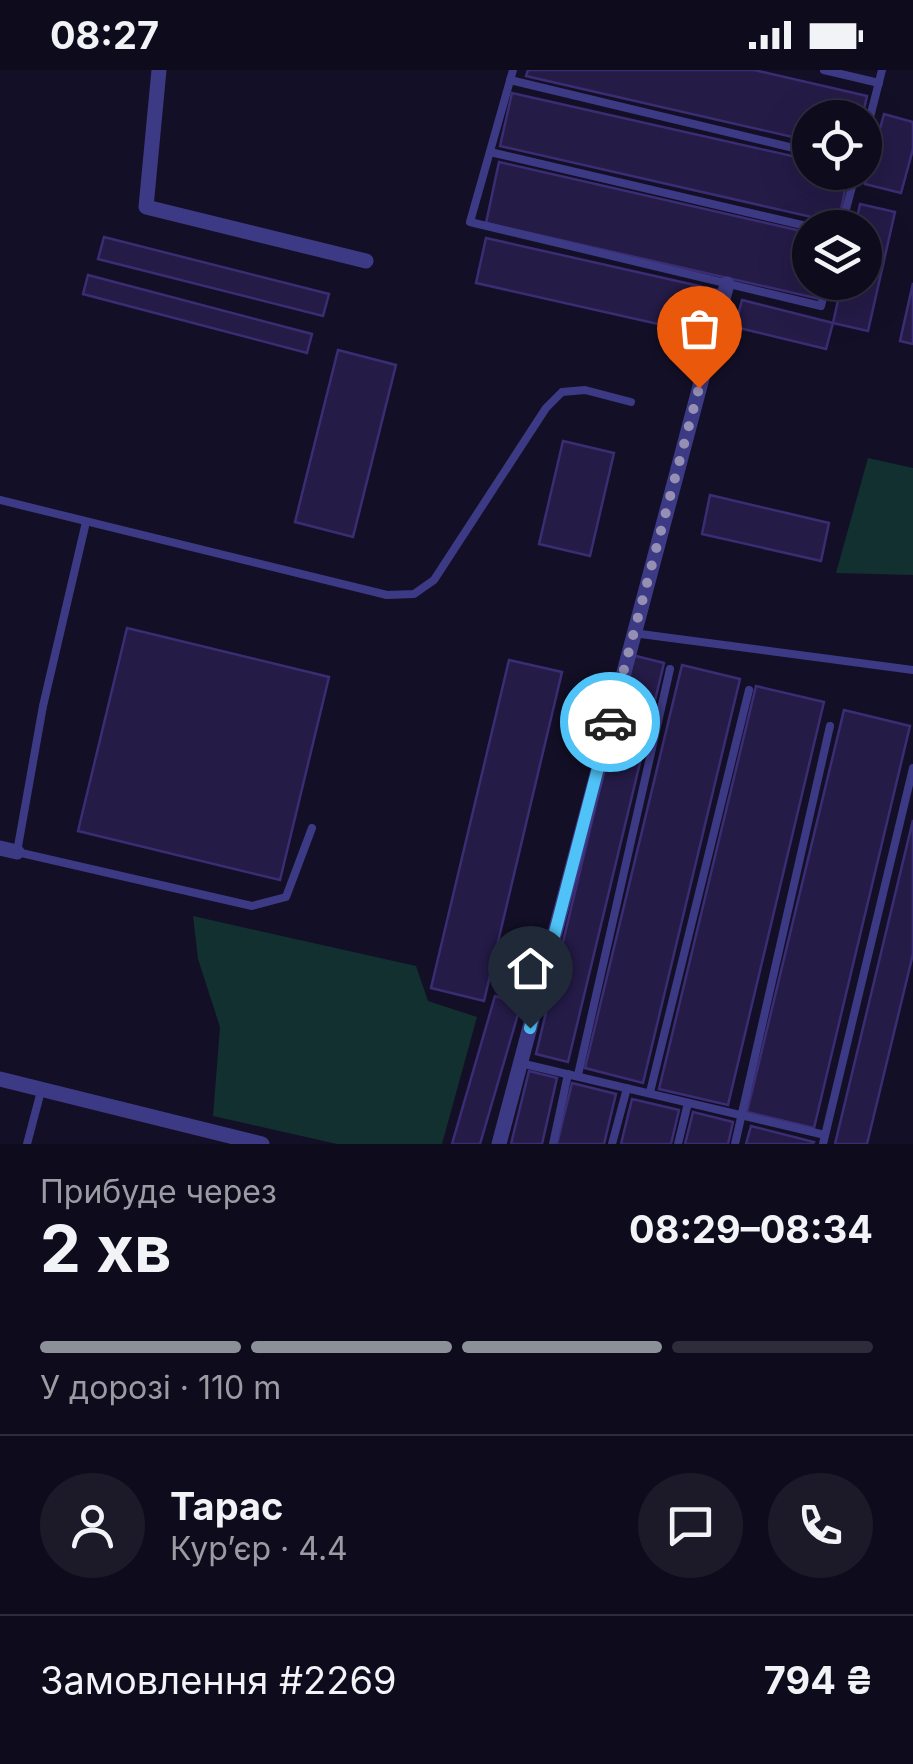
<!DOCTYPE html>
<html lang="uk">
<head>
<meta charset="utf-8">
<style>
	body { margin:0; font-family:Inter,sans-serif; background:#1c1929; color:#f1f3f6; height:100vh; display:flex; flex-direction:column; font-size:38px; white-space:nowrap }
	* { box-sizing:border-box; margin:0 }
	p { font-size:32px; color:#9b9ba3 }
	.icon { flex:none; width:55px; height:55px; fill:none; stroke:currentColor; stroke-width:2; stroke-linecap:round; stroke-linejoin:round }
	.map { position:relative; height:1074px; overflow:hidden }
	.side { display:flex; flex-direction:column; background:#0e0b1c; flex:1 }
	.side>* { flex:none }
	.tools { position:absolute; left:792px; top:30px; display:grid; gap:20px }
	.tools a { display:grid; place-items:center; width:90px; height:90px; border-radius:50%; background:#0e0b1c; box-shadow:0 10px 40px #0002,0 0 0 2px #2e2b3b; font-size:50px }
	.pin { position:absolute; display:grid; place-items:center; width:85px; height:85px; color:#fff; margin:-102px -42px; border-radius:50% 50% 50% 0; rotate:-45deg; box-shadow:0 0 10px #0007 }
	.pin .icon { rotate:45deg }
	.courier { position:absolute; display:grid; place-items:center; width:100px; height:100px; margin:-50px; border:8px solid #4fc3f7; border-radius:50%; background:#fff; color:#222; box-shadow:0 2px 12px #0007 }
	.overview em { font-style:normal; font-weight:700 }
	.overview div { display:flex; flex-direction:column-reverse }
	.overview { display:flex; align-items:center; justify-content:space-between; height:170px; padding:0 40px }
	h1 { font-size:65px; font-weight:700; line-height:75px }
	.bar { display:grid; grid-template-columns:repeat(4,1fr); gap:15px 10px; align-content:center; height:120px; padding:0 40px }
	.bar i { height:12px; border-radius:8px; background:#2e2b3b }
	.bar .current { background:#8c9099 }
	.bar p { grid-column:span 4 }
	.line { display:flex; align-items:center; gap:25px; padding:0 40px; border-top:2px solid #2e2b3b }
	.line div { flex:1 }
	.round { display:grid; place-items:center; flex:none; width:105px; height:105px; border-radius:52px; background:#1c1929 }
	.status { display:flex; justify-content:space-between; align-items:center; height:70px; padding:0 50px; background:#0e0b1c; direction:ltr }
	.status svg { height:28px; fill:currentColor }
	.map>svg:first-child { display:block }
</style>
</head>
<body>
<div class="status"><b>08:27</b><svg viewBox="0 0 49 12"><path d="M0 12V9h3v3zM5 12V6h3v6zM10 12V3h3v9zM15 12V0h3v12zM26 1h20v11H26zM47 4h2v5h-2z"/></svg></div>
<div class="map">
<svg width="913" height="1074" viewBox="0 0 913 1074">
	<rect width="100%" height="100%" fill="#130f26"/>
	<g fill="#12302f">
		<path d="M868 388 913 398V505L836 503Z"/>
		<path d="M193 846 416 896 428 931 477 947 442 1074H337L213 1046 220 957 198 889Z"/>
	</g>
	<g fill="#241b47" stroke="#3b2d73" stroke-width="2.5">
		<path d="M528 0H754L867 26 862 48H810V71L526 6Z"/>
		<path d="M512 23 810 90V102H849L838 153 500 76Z"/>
		<path d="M884 44 913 52V79L901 123 865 114Z"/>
		<path d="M499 92 810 163V212H824L820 229 486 153Z"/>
		<path d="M860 134 895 142 868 261 833 253 842 212H865V158H855Z"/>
		<path d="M104 167 329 224 323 246 98 189Z"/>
		<path d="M486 168 717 220 707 265 476 213Z"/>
		<path d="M88 205 312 264 307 283 83 224Z"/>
		<path d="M913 213V274L900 271Z"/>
		<path d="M742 230 833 253 826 279 735 257Z"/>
		<path d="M338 280 396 295 353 467 295 452Z"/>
		<path d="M563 371 614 383 590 486 539 474Z"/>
		<path d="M710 425 829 453 821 491 702 464Z"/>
		<path d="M127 558 329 607 280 810 78 761Z"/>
		<path d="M632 585 664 593 568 992 536 984Z"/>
		<path d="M509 590 562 602 484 931 431 918Z"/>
		<path d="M682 595 740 609 643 1013 585 998Z"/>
		<path d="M756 616 824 632 728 1035 659 1019Z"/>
		<path d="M844 640 910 656 814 1058 747 1042Z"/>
		<path d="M913 750V884L867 1074H835Z"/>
		<path d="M495 926 521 934 480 1074H452Z"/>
		<path d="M529 1001 557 1008 542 1074H511Z"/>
		<path d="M572 1013 616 1024 604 1074H557Z"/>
		<path d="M632 1029 679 1040 671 1074H621Z"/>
		<path d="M693 1042 733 1052 728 1074H685Z"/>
		<path d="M751 1056 814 1072 813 1074H746Z"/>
	</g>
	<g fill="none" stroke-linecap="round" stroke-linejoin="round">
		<g stroke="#3d3a85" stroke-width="8">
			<path d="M513 0 470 152 821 236 827 212"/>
			<path d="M824 0 879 13"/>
			<path d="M510 10 810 82"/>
			<path d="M865 67 882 0"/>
			<path d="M490 82 815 158"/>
			<path d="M841 158 856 102"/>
			<path d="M0 430 387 525 414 524 434 510 546 338 562 322 585 320 631 332"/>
			<path d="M86 452 43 636 17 782 252 836 286 827 312 758"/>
			<path d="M633 563 913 600"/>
			<path d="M520 993 825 1065"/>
			<path d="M578 1005 670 599"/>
			<path d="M650 1022 749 620"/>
			<path d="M27 1074 41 1021"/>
			<path d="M553 1074 568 1004"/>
			<path d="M612 1074 627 1018"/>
			<path d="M678 1074 688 1033"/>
			<path d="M735 1074 830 656"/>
			<path d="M823 1074 913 698"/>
		</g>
		<g stroke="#3d3a85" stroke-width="15">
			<path d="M159 0 146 137 366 191"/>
			<path d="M0 778 17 782"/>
			<path d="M0 1009 262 1074"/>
			<path d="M499 1074 727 214"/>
		</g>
	</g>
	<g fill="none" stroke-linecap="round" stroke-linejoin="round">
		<path stroke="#948fb3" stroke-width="10" stroke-dasharray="0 18" d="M610 652 699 318"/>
		<path stroke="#4fc3f7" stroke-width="12" d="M530 958 610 652"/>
	</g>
</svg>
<div class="tools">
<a><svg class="icon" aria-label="locate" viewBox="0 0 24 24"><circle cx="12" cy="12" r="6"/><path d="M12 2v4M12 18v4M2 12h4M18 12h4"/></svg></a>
<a><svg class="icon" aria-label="layers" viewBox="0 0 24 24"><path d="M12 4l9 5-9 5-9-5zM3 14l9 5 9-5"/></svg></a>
</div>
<div class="pin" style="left:699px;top:318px;background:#ea580c"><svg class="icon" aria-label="bag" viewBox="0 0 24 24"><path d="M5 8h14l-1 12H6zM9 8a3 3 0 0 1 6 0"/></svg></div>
<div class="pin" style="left:530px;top:958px;background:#1f2937"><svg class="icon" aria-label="home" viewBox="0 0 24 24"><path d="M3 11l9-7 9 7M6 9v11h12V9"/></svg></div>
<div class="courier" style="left:610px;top:652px"><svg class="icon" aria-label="car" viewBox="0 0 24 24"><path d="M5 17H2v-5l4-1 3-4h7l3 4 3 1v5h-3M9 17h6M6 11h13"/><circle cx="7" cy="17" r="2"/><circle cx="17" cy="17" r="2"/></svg></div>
</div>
<section class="side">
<div class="overview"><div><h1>2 хв</h1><p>Прибуде через</p></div><em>08:29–08:34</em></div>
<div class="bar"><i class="current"></i><i class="current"></i><i class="current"></i><i></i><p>У дорозі · 110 m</p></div>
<div class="line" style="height:180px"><a class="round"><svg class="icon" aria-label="person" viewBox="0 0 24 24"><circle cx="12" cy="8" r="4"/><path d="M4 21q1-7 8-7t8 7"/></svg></a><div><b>Тарас</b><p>Кур’єр · 4.4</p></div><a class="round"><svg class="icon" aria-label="chat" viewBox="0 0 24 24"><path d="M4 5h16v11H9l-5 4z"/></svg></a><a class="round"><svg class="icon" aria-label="phone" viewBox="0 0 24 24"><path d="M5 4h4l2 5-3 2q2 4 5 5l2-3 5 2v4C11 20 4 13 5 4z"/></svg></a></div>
<div class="line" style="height:130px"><div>Замовлення #2269</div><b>794 ₴</b></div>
</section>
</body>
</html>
